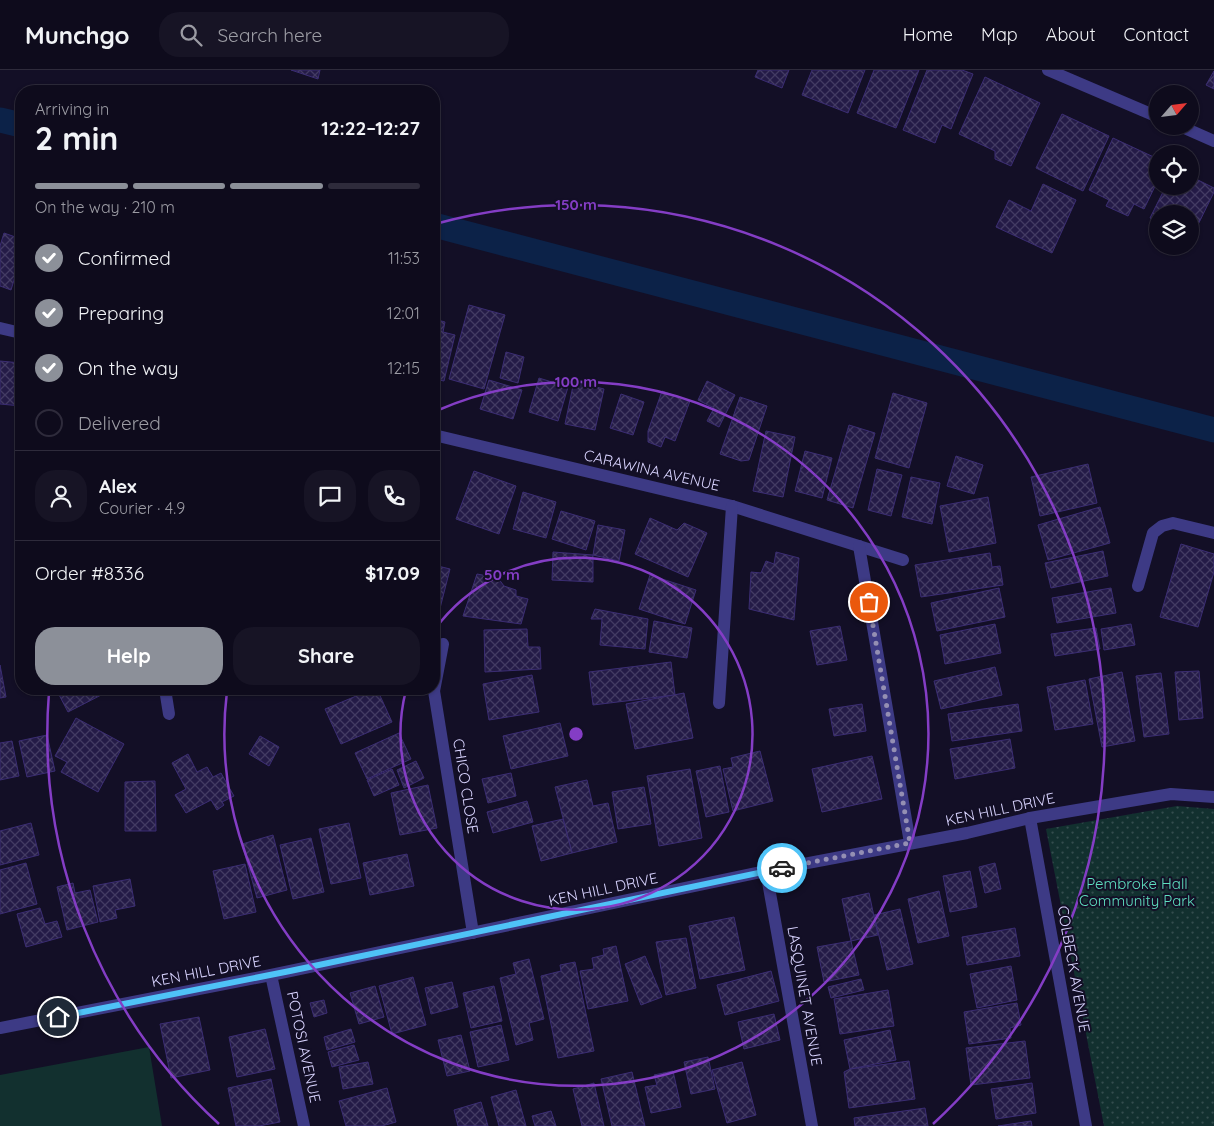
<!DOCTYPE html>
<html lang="en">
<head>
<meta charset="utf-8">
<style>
	body { margin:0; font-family:Quicksand,sans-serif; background:#171425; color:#f1f3f6; height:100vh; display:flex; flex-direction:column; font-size:19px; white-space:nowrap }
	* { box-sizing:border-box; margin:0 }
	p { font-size:16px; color:#9b9ba3 }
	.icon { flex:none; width:28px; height:28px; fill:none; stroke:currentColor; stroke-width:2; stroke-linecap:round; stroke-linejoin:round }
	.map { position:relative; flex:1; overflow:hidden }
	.details { position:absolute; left:15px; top:15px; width:425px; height:610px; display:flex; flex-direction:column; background:#0e0b1c; border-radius:20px; box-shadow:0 1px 4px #0004,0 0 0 1px #2e2b3b }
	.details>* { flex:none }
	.needle { width:32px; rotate:62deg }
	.controls { position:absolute; left:1149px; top:15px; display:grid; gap:10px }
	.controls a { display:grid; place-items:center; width:50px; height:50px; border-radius:50%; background:#0e0b1c; box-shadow:0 1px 4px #0004,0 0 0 1px #2e2b3b; font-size:25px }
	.pin { position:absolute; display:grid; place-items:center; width:42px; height:42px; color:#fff; margin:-21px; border:2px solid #fff; border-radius:50%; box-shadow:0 1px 5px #0007 }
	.courier { position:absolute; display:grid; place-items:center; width:50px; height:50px; margin:-25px; border:4px solid #4fc3f7; border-radius:50%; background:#fff; color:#222; box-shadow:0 1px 6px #0007 }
	.summary em { font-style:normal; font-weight:700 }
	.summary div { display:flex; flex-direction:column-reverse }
	.summary { display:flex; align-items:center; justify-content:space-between; height:85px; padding:0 20px }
	h1 { font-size:32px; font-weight:700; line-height:38px }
	.bar { display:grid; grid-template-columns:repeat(4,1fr); gap:8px 5px; align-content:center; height:60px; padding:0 20px }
	.bar i { height:6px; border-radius:4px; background:#2e2b3b }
	.bar .on { background:#8c9099 }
	.bar p { grid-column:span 4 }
	.line { display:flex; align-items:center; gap:12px; padding:0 20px; border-top:1px solid #2e2b3b }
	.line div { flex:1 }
	.round { display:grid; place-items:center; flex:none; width:52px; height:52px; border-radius:20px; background:#171425 }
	ol { padding:0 20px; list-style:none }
	li { display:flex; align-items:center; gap:15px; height:55px }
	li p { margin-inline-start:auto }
	li .icon { padding:5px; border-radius:50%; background:#8c9099; color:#fff; stroke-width:4 }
	li:last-child { color:#9b9ba3 }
	li i { width:28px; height:28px; border:2px solid #2e2b3b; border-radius:50% }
	.cta { display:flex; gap:10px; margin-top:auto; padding:10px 20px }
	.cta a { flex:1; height:58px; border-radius:20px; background:#8c9099; color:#fff; font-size:20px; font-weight:700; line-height:58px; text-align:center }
	.cta a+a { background:#171425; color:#f1f3f6 }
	header { display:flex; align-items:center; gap:30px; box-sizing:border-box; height:70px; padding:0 25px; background:#0e0b1c; border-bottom:1px solid #2e2b3b }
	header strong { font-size:24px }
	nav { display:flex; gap:28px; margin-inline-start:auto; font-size:18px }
	.search { width:350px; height:45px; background:#171425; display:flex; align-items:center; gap:12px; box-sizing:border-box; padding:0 18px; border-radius:20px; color:#9b9ba3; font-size:19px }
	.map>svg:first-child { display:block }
</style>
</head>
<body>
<header>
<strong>Munchgo</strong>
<div class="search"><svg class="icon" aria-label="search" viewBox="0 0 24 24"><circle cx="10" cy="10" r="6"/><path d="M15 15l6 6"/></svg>Search here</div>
<nav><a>Home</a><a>Map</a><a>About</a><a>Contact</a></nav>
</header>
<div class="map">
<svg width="1214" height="1056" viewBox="0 0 1214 1056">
	<defs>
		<pattern id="park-dots" width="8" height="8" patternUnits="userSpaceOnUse" patternTransform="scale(1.25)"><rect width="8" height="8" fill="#12302f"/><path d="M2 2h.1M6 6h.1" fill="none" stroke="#344d4e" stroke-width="1.8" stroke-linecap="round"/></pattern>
		<pattern id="building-cross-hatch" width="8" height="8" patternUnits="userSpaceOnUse" patternTransform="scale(1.25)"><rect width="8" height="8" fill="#241b47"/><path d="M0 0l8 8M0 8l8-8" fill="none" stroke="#433b63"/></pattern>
	</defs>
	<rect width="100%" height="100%" fill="#130f26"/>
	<path fill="url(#park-dots)" d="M1177 736 1214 739V1056H1104L1046 759Z"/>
	<path fill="#12302f" d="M149 977 162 1056H0V1005Z"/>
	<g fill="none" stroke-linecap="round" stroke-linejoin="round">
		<g stroke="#0c2248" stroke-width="25">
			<path d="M0 50 21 55"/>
			<path d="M434 155 1214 360"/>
		</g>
	</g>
	<g fill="url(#building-cross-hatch)" stroke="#3b2d73">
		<path d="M291 0H320L318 9Z"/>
		<path d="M758 0H789L782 18 755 7Z"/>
		<path d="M812 0H865L848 43 802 25Z"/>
		<path d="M874 0H919L896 58 857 43Z"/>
		<path d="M927 0H962L973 4 951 59 942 55 935 73 903 60Z"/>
		<path d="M1214 1V19L1206 15Z"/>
		<path d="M985 7 1040 33 1011 96 995 89V81L959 64Z"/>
		<path d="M1062 44 1109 66 1083 121 1036 98Z"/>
		<path d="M1113 68 1158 89V110L1144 139 1134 134 1128 146 1106 136 1109 130 1089 120Z"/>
		<path d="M1190 94 1197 97 1192 107 1214 118V122L1191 169 1190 144H1158V152L1150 148 1166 116H1190Z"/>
		<path d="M1043 114 1076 130 1052 183 996 157 1009 130 1031 141Z"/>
		<path d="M4 163 21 169V187L11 220 0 216V176Z"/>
		<path d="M469 235 505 245 484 319 449 309Z"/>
		<path d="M434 249 445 252 443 262 455 265 444 311 434 309Z"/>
		<path d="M506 282 524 287 518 313 500 308Z"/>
		<path d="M0 291 21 293V336L0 334Z"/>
		<path d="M539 308 568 317 558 351 529 342Z"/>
		<path d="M489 310 522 320 513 349 480 339Z"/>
		<path d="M574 311 604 319 595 360 565 354Z"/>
		<path d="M707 311 735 325 719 357 707 351 714 338 698 330Z"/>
		<path d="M662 321 690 331 675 371 665 367 661 377 648 372V361Z"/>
		<path d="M893 323 927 333 909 398 875 388Z"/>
		<path d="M621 324 644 332 633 365 610 358Z"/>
		<path d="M740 327 767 336 749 390 741 391 720 384Z"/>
		<path d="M849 355 875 363 853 438 827 430Z"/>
		<path d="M766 361 795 367 783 427 753 421Z"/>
		<path d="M805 381 832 388 822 428 795 421Z"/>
		<path d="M956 386 983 395 974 424 947 416Z"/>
		<path d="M1088 394 1097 433 1040 446 1031 407Z"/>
		<path d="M877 399 902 405 891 446 868 440Z"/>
		<path d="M474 401 516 416 499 464 456 449Z"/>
		<path d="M911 407 940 413 932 454 902 447Z"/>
		<path d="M523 422 556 432 546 468 513 459Z"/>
		<path d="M988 427 996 473 949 482 940 436Z"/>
		<path d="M1100 437 1110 473 1048 490 1038 455Z"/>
		<path d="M561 441 595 451 586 480 552 469Z"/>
		<path d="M650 448 677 460 684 453 707 463 688 507 635 484Z"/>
		<path d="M598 455 625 460 619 491 593 485Z"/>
		<path d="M1181 474 1214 484V502L1198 557 1160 547Z"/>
		<path d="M1103 481 1108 506 1051 518 1045 493Z"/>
		<path d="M553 482 593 485V512L552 510Z"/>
		<path d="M776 482 799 488 794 550 749 539 751 502 761 503 766 491 774 494Z"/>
		<path d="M990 483 992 497 1000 496 1003 515 921 527 915 495Z"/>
		<path d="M434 495 450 499 434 562Z"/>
		<path d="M477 504 498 508 504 516 516 520V526L528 529 521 554 463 546Z"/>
		<path d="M650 505 696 520 685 554 639 539Z"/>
		<path d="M999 518 1005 547 937 561 931 533Z"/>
		<path d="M1111 518 1116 543 1057 553 1052 528Z"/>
		<path d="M595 539 648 549 645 579 600 575 602 549H591Z"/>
		<path d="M654 551 692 558 687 588 649 582Z"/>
		<path d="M995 554 1001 583 945 594 940 565Z"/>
		<path d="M1131 554 1135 575 1104 580 1101 559Z"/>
		<path d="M840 556 847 590 817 595 810 561Z"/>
		<path d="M1096 558 1100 579 1055 586 1051 564Z"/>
		<path d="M527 559 528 577H540L541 599 485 602 484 560Z"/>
		<path d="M671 592 675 625 593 635 589 602Z"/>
		<path d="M0 595 6 627 0 628Z"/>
		<path d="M995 597 1002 625 941 639 934 611Z"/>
		<path d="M1199 601 1203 648 1179 650 1175 602Z"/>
		<path d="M1122 602 1135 671 1102 677 1089 609Z"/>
		<path d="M1161 603 1169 664 1144 667 1136 606Z"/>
		<path d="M532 605 539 642 489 650 483 614Z"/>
		<path d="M1085 610 1093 654 1055 660 1047 617Z"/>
		<path d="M56 619H107L109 621 68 642Z"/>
		<path d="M373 619H377L392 652 341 674 325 639Z"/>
		<path d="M684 623 693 668 635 679 626 634Z"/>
		<path d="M862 634 866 661 834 666 829 639Z"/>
		<path d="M1018 634 1022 661 952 671 948 644Z"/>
		<path d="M76 648 124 674 98 722 61 702 67 692 55 686Z"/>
		<path d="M560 653 568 686 511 699 503 666Z"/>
		<path d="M399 663 411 689 367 709 355 683Z"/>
		<path d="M47 665 55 701 27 707 19 671Z"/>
		<path d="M260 666 279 677 269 696 249 684Z"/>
		<path d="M1010 669 1015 698 955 709 950 679Z"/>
		<path d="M12 671 19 706 0 710V673Z"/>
		<path d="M760 681 773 731 733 741 723 699 733 697 731 688Z"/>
		<path d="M188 684 197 702 207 697 213 707 221 703 234 726 222 732 224 735 217 740 211 730 186 743 175 725 186 719 172 693Z"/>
		<path d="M872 686 882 729 822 742 812 699Z"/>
		<path d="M416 691 424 708 404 718 397 700Z"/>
		<path d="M720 696 729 742 706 747 696 701Z"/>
		<path d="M392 699 399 715 374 726 367 710Z"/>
		<path d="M690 699 702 768 659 776 647 706Z"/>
		<path d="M511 703 516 726 488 733 482 709Z"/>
		<path d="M587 710 593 736 608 733 617 772 572 783 555 717Z"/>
		<path d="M155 711 156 761H125V712Z"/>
		<path d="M428 715 437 758 400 765 391 723Z"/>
		<path d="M644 717 651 754 618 759 612 722Z"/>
		<path d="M527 731 533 752 493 763 487 742Z"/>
		<path d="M563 749 572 783 541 791 532 756Z"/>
		<path d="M31 753 39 785 0 795V761Z"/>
		<path d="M349 753 361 808 331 814 319 759Z"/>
		<path d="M273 765 287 820 257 828 242 774Z"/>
		<path d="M311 768 324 822 293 829 280 775Z"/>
		<path d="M407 784 414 816 370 825 363 793Z"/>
		<path d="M26 793 37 834 0 844V800Z"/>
		<path d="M995 793 1001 819 985 823 979 797Z"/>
		<path d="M245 794 256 842 224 849 213 801Z"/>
		<path d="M970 801 977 837 950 842 943 806Z"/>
		<path d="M130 809 135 836 115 840 117 848 100 852 93 816Z"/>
		<path d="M73 813 75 823 90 820 98 852 67 860 57 817Z"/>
		<path d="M939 821 949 866 918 873 908 829Z"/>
		<path d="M869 823 878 865 851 871 842 829Z"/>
		<path d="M40 838 45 854 57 851 62 867 26 877 17 844Z"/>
		<path d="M900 839 913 894 887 900 874 845Z"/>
		<path d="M734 847 745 900 700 909 689 856Z"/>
		<path d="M1015 858 1020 886 967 895 962 867Z"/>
		<path d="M686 868 696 918 666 925 656 872Z"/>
		<path d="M851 871 859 905 824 912 817 877Z"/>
		<path d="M616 876 628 931 588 939 580 901 594 899 592 888 604 885 603 879Z"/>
		<path d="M645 886 662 927 641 935 625 894Z"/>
		<path d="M529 889 544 949 529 953 533 970 516 975 500 908 516 904 513 893Z"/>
		<path d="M575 892 594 981 558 988 541 906 561 901 560 895Z"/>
		<path d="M1011 896 1017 930 977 938 970 904Z"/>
		<path d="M771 901 779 931 725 945 717 915Z"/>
		<path d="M413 907 426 955 392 964 379 916Z"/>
		<path d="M861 909 864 920 831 928 828 917Z"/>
		<path d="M452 912 458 937 431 944 425 918Z"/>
		<path d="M375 916 384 947 359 954 350 923Z"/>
		<path d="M494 916 502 951 471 958 463 923Z"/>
		<path d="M888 920 894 956 840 964 834 929Z"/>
		<path d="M324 930 327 943 314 947 310 933Z"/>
		<path d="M1017 933 1021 955 1010 958 1011 968 969 974 964 942Z"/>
		<path d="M774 944 780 970 744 979 738 952Z"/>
		<path d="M199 947 210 1000 171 1008 160 954Z"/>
		<path d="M501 955 509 990 478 997 470 962Z"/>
		<path d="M265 959 275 999 237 1007 229 967Z"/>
		<path d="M351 959 355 972 327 980 324 967Z"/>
		<path d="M890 960 896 990 850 999 844 970Z"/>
		<path d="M461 965 470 1001 447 1006 438 970Z"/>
		<path d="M1025 971 1030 1008 971 1015 966 978Z"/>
		<path d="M354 975 359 990 332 997 328 982Z"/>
		<path d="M708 987 715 1019 691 1024 684 992Z"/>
		<path d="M909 991 915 1029 849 1038 844 1002 850 999Z"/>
		<path d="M368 992 373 1014 343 1019 339 997Z"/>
		<path d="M742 992 756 1045 727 1053 712 1000Z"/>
		<path d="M673 1001 681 1037 651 1043 645 1017 657 1015 654 1005Z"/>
		<path d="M632 1002 645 1056H612L601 1009Z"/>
		<path d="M271 1009 280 1052 259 1056H236L228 1018Z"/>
		<path d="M594 1013 604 1056H582L573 1019Z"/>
		<path d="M1032 1013 1036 1043 996 1049 991 1019Z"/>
		<path d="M387 1018 396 1052 382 1056H346L339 1031Z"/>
		<path d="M516 1020 526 1056H499L491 1027Z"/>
		<path d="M481 1032 488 1056H458L454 1040Z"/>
		<path d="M925 1038 928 1056H855L854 1048Z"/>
		<path d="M551 1041 556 1056H535L532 1046Z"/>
		<path d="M1031 1051 1032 1056H998Z"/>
	</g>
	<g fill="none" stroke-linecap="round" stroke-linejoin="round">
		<g stroke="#3d3a85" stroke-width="12">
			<path d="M1048 0 1158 47"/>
			<path d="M1180 56 1214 71"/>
			<path d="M0 258 21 263"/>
			<path d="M434 365 732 436 903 490"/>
			<path d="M859 476 910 773"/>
			<path d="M1138 516 1153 463 1162 456 1173 453 1214 463"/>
			<path d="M443 574 434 621 473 863"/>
			<path d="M165 619 169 644"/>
			<path d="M719 633 732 436"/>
			<path d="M1030 748 1086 1056"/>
			<path d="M766 801 812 1056"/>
			<path d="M271 905 304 1056"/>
			<path d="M0 958 271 905 766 801 967 763 1030 748 1171 724 1214 727"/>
		</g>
	</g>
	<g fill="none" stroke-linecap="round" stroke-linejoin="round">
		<path stroke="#948fb3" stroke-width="5" stroke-dasharray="0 9" d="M782 798 910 773 869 532"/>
		<path stroke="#4fc3f7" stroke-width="6" d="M58 947 290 901 782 798"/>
	</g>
	<g fill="none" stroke="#843dc5" stroke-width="2.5">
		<path d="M435 559A176 176 0 1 1 406 620"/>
		<path d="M436 341A352 352 0 1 1 227 621"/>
		<path d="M219 1054A529 529 0 0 1 49 622M435 154A529 529 0 0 1 933 1054"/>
	</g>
	<g text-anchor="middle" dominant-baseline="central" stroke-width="4" stroke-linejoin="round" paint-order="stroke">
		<g font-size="15" fill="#d9d4ff" stroke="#130f26">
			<text transform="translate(652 400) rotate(13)">CARAWINA AVENUE</text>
			<text transform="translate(466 716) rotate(81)">CHICO CLOSE</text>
			<text transform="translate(1000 739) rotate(-12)">KEN HILL DRIVE</text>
			<text transform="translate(603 819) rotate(-12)">KEN HILL DRIVE</text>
			<text transform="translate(1074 899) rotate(80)">COLBECK AVENUE</text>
			<text transform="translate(206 901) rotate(-11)">KEN HILL DRIVE</text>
			<text transform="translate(805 926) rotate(80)">LASQUINET AVENUE</text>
			<text transform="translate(304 977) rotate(78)">POTOSI AVENUE</text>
		</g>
		<g font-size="15" fill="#5fe0c0" stroke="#130f26">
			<text x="1137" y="813">Pembroke Hall<tspan x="1137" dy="17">Community Park</tspan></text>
		</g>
	</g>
	<circle cx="576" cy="664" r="8" fill="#843dc5" stroke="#130f26" stroke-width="2.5"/>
	<g font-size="15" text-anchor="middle" font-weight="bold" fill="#843dc5" stroke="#130f26" stroke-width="4" stroke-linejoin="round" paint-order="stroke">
		<text x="576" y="140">150 m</text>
		<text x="576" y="317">100 m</text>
		<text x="502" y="510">50 m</text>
	</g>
</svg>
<div class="controls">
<a><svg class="needle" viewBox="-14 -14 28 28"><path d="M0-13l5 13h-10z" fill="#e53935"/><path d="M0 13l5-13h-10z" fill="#9b9ba3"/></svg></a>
<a><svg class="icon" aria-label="locate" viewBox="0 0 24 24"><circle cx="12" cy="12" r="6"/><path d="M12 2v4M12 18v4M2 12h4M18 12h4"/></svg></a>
<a><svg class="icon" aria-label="layers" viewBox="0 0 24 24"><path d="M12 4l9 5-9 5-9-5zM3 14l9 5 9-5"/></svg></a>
</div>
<div class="pin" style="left:869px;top:532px;background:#ea580c"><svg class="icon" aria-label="bag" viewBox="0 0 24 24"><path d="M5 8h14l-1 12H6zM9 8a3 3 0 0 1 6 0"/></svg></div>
<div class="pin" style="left:58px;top:947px;background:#1f2937"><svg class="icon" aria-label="home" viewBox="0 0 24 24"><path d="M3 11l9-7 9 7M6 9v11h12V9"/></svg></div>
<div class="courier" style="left:782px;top:798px"><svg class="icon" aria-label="car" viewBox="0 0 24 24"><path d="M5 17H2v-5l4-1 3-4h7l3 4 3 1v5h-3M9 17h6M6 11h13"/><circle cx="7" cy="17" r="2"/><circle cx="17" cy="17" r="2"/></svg></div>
<section class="details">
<div class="summary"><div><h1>2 min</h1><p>Arriving in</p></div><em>12:22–12:27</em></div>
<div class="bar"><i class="on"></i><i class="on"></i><i class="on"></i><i></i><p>On the way · 210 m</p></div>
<ol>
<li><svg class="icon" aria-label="check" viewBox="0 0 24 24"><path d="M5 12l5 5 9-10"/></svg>Confirmed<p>11:53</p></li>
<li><svg class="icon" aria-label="check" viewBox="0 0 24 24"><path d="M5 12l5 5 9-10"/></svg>Preparing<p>12:01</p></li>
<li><svg class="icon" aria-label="check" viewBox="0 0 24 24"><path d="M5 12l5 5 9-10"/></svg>On the way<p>12:15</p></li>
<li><i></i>Delivered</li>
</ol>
<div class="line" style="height:90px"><a class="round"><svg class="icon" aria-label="person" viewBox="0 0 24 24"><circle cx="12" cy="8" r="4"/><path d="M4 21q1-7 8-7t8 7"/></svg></a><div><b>Alex</b><p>Courier · 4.9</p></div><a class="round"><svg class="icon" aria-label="chat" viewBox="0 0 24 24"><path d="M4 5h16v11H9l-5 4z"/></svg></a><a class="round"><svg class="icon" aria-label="phone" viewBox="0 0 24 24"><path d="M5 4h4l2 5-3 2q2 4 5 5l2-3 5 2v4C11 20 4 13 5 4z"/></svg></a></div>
<div class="line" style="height:65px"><div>Order #8336</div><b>$17.09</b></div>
<div class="cta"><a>Help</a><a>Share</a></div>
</section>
</div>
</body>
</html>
